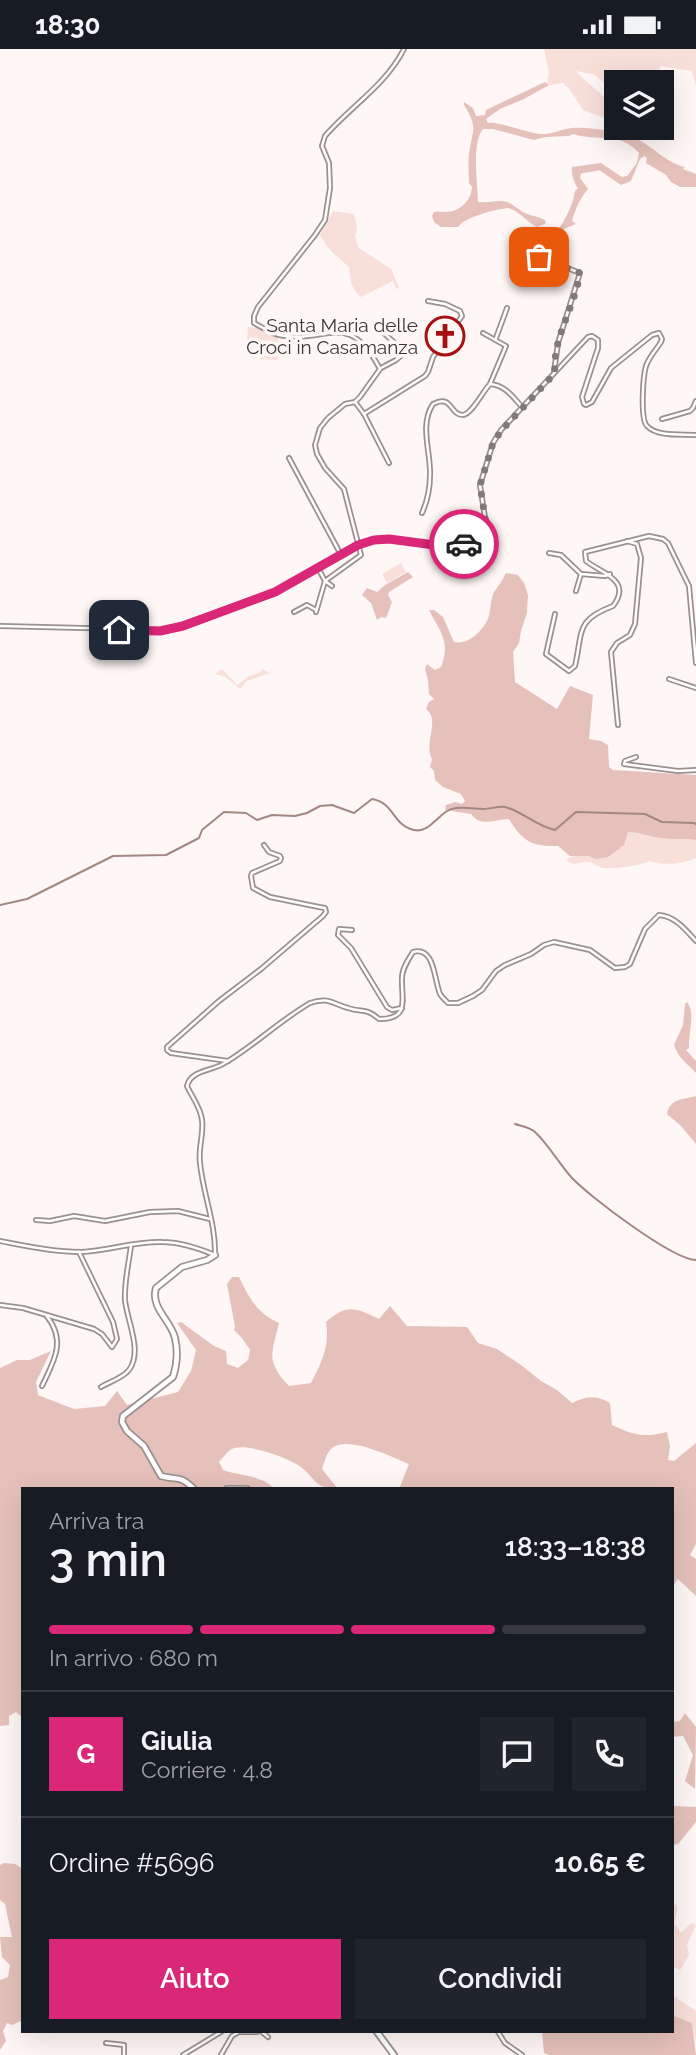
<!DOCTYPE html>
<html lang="it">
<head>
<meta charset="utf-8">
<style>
	body { margin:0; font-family:Raleway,sans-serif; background:#20242c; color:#f1f3f6; height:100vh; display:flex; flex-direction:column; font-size:26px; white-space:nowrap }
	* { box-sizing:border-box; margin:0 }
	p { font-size:23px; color:#9ea1a6 }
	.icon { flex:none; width:38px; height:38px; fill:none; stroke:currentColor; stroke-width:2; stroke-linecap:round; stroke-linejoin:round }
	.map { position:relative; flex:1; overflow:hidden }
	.panel { position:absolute; left:21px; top:1438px; width:653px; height:546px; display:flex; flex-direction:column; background:#171b24; border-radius:0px; box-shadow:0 7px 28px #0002 }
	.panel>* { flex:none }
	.buttons { position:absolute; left:604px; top:21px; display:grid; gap:14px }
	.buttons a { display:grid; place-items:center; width:70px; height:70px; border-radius:0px; background:#171b24; box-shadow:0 7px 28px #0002; font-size:35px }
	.pin { position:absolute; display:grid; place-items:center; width:60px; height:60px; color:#fff; margin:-30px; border-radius:14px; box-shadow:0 4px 10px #0006 }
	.courier { position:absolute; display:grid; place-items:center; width:70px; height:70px; margin:-35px; border:5px solid #db2777; border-radius:50%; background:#fff; color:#222; box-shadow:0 2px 9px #0007 }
	.overview em { font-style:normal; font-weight:600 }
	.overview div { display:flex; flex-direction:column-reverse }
	.overview { display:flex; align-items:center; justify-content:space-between; height:119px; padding:0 28px }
	h1 { font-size:46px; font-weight:600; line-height:52px }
	.bar { display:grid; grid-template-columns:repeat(4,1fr); gap:10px 7px; align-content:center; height:84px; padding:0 28px }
	.bar i { height:9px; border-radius:5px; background:#363941 }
	.bar .selected { background:#db2777 }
	.bar p { grid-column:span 4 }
	.line { display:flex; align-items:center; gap:18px; padding:0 28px; border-top:2px solid #363941 }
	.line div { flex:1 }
	.round { display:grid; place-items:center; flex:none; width:74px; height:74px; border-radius:0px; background:#20242c }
	.action { display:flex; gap:14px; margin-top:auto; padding:14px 28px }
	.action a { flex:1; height:80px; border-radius:0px; background:#db2777; color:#fff; font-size:28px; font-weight:600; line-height:80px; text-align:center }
	.action a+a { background:#20242c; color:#f1f3f6 }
	.status { display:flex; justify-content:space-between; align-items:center; height:49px; padding:0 35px; background:#171b24; direction:ltr }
	.status svg { height:19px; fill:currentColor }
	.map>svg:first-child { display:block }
</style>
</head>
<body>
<div class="status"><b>18:30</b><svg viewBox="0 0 49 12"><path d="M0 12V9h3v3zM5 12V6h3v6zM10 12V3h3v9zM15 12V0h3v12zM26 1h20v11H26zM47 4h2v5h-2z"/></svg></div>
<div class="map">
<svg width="696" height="2006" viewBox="0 0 696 2006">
	<rect width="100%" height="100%" fill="#fef7f6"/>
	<g fill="#f9dfda">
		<path d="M544 0H696V37L692 22 661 17 653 30 637 28 632 33H616V38L607 37 595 26 576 22C593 42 616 49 616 79H642L635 89C627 84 618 85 610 79L607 80 603 75 605 69 583 61 570 41 563 34 550 36 547 35 549 24Z"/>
		<path d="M333 162 354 165 357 178 355 188 359 199 391 220 399 239 396 240 393 232 361 248 355 242 351 234 349 218 330 201 320 186Z"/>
		<path d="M248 278 260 279 278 289V311L260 310 261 293 247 291Z"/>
		<path d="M401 514 406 523 387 534 382 525Z"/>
		<path d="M222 620 237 636 249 627 261 623 262 620 270 624 247 632 240 640 226 628 215 625Z"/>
		<path d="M627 783C639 783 650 788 661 789 673 791 684 789 696 791V809C683 815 664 817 650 812 639 817 615 820 603 819 597 818 593 812 587 813 578 813 575 818 566 811 575 804 586 806 596 810Z"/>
		<path d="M676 1854 678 1860 674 1874 681 1884 691 1874 696 1876 687 1896 689 1906 680 1921 672 1917V1859Z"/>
		<path d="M672 1946 696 1962V1994L692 1974 672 1966Z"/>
	</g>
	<g fill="#e6c1bb">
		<path d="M545 33 549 36 524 50 500 60 486 70 488 74C497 72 528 84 540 85 551 86 561 80 572 79 582 78 594 80 605 81L610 79C617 84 624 83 631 87 651 95 664 113 685 118L683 120 696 125V138H680L671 133 666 126 646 114 647 109 644 107 640 110 631 132 621 136 599 121C594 123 586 123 581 125L580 129 588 140C580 149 576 159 572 172L576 175 556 183C565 172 573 156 575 142L578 139C574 134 571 125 572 118L601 114 622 128 627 127 637 114 639 104C620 82 598 93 573 85L569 87 545 88 534 91 493 80H483C471 95 478 135 478 153 487 154 492 152 500 152 512 152 516 160 525 164 533 168 537 166 546 172L545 175 537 178C526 173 520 162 508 159 496 160 465 168 458 178H441L434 173 432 167 434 163C437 162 441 163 445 163 460 163 471 152 472 138L469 134C469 125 468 114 469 105 472 80 479 80 464 56V53L473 59 476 67 485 66 486 61Z"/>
		<path d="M408 523 413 528 389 543 388 546 392 553 386 569 381 568 377 571 371 554 362 546 367 539 377 543 385 536Z"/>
		<path d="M506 524 518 526 524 534 528 546 527 564 521 582 519 594 513 603 515 633 557 660 570 637 593 646 589 690 601 692 608 696 609 718 613 721 696 726V791C684 789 673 791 661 789 650 788 639 783 628 783L624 796 608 808 596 810 588 807H570L558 797C532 798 522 792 509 770 495 770 481 779 471 765L445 761 446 756 455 753 462 755 465 752 461 745 443 738 435 731 434 722 430 718 432 710C423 694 441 671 426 660L429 653 434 650 429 645 428 631 425 620 427 615 435 621 441 618C451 592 440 583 429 561H434L443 568 454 593C469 596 482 582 488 570 491 562 490 551 494 543 498 537 503 531 506 524Z"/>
		<path d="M687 953C696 964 688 985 689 999L686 1001 696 1012V1024C687 1014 679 1010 674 996L683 976 685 955Z"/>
		<path d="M696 1047V1095L680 1076 667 1065C670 1049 683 1051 696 1047Z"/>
		<path d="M232 1228H239C249 1249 257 1264 279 1274 272 1304 265 1312 289 1337L311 1334C322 1313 330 1296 326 1273 347 1254 356 1259 379 1270L390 1257 407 1277 467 1278 478 1294 497 1300 521 1316 541 1332 557 1341 572 1354C587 1347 595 1346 610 1354L612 1376C633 1386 644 1389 667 1383L670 1397 668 1411 674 1412 696 1394V1495L690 1506 696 1510V1547L678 1530 672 1538V1440H399L409 1415C392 1408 348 1386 332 1399 327 1403 324 1414 322 1420L338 1440C313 1440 315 1427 298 1416 285 1408 243 1392 230 1401 226 1404 222 1410 219 1413L223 1421C239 1427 263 1426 274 1440H23V1669L16 1663 9 1667V1676L0 1677V1319L17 1311H30L51 1302 36 1333 38 1346 74 1360 105 1357 117 1342 127 1356 178 1343 191 1322 196 1301 177 1274 181 1273 214 1297 226 1302 227 1315 238 1319 248 1311 250 1301 242 1289 234 1281 235 1278 227 1235Z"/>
		<path d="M685 1664 696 1678 695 1740 685 1732 693 1706 683 1687 672 1688V1673L680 1672Z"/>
		<path d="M672 1733H674L672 1757 696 1758V1773L678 1795 672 1796Z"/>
		<path d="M4 1814 15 1815 23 1820V1971L12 1976 7 1974 3 1982 6 1992 0 2001V1931L8 1928 10 1916 2 1908 0 1888H12L5 1855 0 1851V1816Z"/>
		<path d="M672 1966 692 1974 696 2006H549L544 2004 542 1983H672Z"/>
	</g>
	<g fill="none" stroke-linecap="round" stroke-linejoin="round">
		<g stroke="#a28783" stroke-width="2">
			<path d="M0 856 27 850 113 807 166 806 199 789 202 781 224 763 246 764 257 771 272 766 295 767 307 764 320 757 332 756 354 764 372 750C395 754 392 776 414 781 431 785 440 760 456 759 465 758 474 760 483 760 490 760 499 757 505 758 522 762 536 777 555 781L576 763 645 765 662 773 694 774 696 775"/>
			<path d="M515 1075C521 1077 530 1078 535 1083 549 1096 559 1115 572 1129 589 1147 673 1211 696 1211"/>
		</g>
		<defs>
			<g id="street">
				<path d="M539 208 580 224 558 294 554 323"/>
				<path d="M483 284 506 297 490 335"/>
				<path d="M496 289 507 259"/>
				<path d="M381 319 396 311 402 306 401 300 385 285"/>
				<path d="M355 353 364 365 389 414"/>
				<path d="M364 365 425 327 428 323 433 308 462 267 460 262 445 255 428 252"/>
				<path d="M662 370 690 362 693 359 696 352"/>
				<path d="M289 409 340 504"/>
				<path d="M422 464C427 453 430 439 430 426 431 403 419 376 433 355 453 345 449 366 463 366 472 365 483 342 490 335 505 336 513 348 522 358"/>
				<path d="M549 504 561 506 581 525 605 527 610 525"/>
				<path d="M318 519 325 532 361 506 344 440 325 419 317 405 315 396 320 379 328 369 345 355 355 353 360 348 380 320C347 258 327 296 279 286 270 284 262 278 254 274V267L258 258 315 186 325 171 330 139 329 114 322 97 325 87C351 57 386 36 404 0"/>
				<path d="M576 542 581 525"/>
				<path d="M294 563 307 556 316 561"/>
				<path d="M316 563 325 532 332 537"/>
				<path d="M555 565 546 605 569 622 575 617C583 583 575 571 613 557 633 531 601 524 586 512L585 503 649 487 663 490 668 494 689 537 696 614"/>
				<path d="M0 577 166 581 275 543 365 493 383 489 450 497 472 492 485 484 486 475 480 436 493 394 501 381 588 288 592 287 598 291V299L582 348 584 355 586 356 592 353 611 319 652 286 659 284 662 290 661 293C656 301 649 308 646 317 643 327 640 370 647 377 657 388 682 385 696 386"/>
				<path d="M108 601 119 598 115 563 124 560"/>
				<path d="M669 630 696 639"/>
				<path d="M618 676 611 603 617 594 630 586 635 575 641 509 637 495 627 492"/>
				<path d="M636 708 625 712 624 715 678 722 696 721"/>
				<path d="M352 881 339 880 338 886 351 899 387 958 392 961 402 959"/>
				<path d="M228 1012 171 1004 167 1001V998L219 952 261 920 323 867 326 863 325 859 319 858 270 848 253 839 251 827 252 824 280 812 281 809 280 807 269 803 264 796"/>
				<path d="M36 1171 50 1172 74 1167 105 1172 150 1163 178 1162 210 1170"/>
				<path d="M0 1192C27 1197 54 1203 81 1203 108 1202 135 1192 162 1193 181 1193 198 1199 215 1206 216 1175 203 1145 200 1114 198 1099 204 1084 202 1071 201 1059 192 1048 187 1037 191 1021 211 1022 223 1015 254 997 279 972 310 954 328 948 331 954 348 959 363 964 365 958 379 970 411 970 401 950 402 929 402 920 408 911 413 903 435 897 434 931 440 945 442 948 445 951 448 954H458L473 947 482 941 496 922 505 916 531 905 544 896 554 893 590 901 615 919 625 918 630 915 645 880 659 866C675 867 686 881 696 892"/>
				<path d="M0 1256 23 1259 94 1280 102 1285 112 1298 117 1290 113 1273 79 1203"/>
				<path d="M42 1337C54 1312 67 1292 46 1266"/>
				<path d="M101 1338C109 1333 123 1329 129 1321 143 1302 127 1272 125 1251 124 1233 129 1214 131 1196"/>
				<path d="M241 1983H257"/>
				<path d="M262 1983 268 1988"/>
				<path d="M498 1983 505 1994 522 2006"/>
				<path d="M106 1994 124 1996V2006"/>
				<path d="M183 2006 221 1983"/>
				<path d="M221 2006 232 1987 239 1983"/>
			</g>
			<g id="secondary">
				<path d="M194 1440C179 1425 178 1432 161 1427L144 1397 127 1382 122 1373 123 1367 173 1328C177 1316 178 1302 175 1289 171 1271 150 1259 156 1239L182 1218 207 1211 215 1206"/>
				<path d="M227 1440H247"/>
				<path d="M377 1983 394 2006"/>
			</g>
		</defs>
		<use href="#street" stroke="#9b918f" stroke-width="6"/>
		<use href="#secondary" stroke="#9b918f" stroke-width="8"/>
		<use href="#street" stroke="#fff" stroke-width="2.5"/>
		<use href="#secondary" stroke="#fff" stroke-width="4.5"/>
	</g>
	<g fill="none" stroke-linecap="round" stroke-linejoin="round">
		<path stroke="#807b7a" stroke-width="7" stroke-dasharray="0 12.6" d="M464 495 482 487 485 484 486 475 480 436 493 394 501 382 555 324C552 289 575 258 580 224L539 208"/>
		<path stroke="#db2777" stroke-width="9" d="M119 581 160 582 183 577 275 543 358 496 374 491 389 490 442 497 464 495"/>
	</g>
	<defs>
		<symbol id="church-ring" viewBox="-11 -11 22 22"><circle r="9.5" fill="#fef7f6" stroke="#a61010" stroke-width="1.5"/><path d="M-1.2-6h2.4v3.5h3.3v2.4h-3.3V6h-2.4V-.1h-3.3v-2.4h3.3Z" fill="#a61010"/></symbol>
	</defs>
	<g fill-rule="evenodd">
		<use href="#church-ring" x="423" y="265" width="44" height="44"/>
	</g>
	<g text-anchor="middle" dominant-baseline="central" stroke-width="7" stroke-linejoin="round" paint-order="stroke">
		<g font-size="19" fill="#3c3837" stroke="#fef7f6" text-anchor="end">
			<text x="418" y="276">Santa Maria delle<tspan x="418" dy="22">Croci in Casamanza</tspan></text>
		</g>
	</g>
</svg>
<div class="buttons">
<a><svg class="icon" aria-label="layers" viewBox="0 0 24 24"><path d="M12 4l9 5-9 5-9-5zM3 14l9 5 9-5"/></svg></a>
</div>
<div class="pin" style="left:539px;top:208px;background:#ea580c"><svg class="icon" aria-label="bag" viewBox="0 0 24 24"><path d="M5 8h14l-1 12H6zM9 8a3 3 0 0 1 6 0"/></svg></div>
<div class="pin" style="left:119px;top:581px;background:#1f2937"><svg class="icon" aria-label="home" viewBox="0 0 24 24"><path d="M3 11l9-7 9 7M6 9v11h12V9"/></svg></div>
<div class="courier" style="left:464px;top:495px"><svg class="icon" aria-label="car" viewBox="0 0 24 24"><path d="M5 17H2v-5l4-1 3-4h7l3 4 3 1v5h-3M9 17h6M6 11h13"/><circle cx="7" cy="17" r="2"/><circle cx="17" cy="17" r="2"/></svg></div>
<section class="panel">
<div class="overview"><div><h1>3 min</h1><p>Arriva tra</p></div><em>18:33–18:38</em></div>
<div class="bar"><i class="selected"></i><i class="selected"></i><i class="selected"></i><i></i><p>In arrivo · 680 m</p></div>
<div class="line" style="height:126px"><b class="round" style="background:#db2777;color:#fff">G</b><div><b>Giulia</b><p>Corriere · 4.8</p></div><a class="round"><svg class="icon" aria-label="chat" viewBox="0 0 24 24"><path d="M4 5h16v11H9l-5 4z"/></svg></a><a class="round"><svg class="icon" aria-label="phone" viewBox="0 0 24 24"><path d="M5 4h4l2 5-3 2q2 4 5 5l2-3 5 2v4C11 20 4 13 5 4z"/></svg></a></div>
<div class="line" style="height:91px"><div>Ordine #5696</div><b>10.65 €</b></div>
<div class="action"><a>Aiuto</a><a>Condividi</a></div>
</section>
</div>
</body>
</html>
